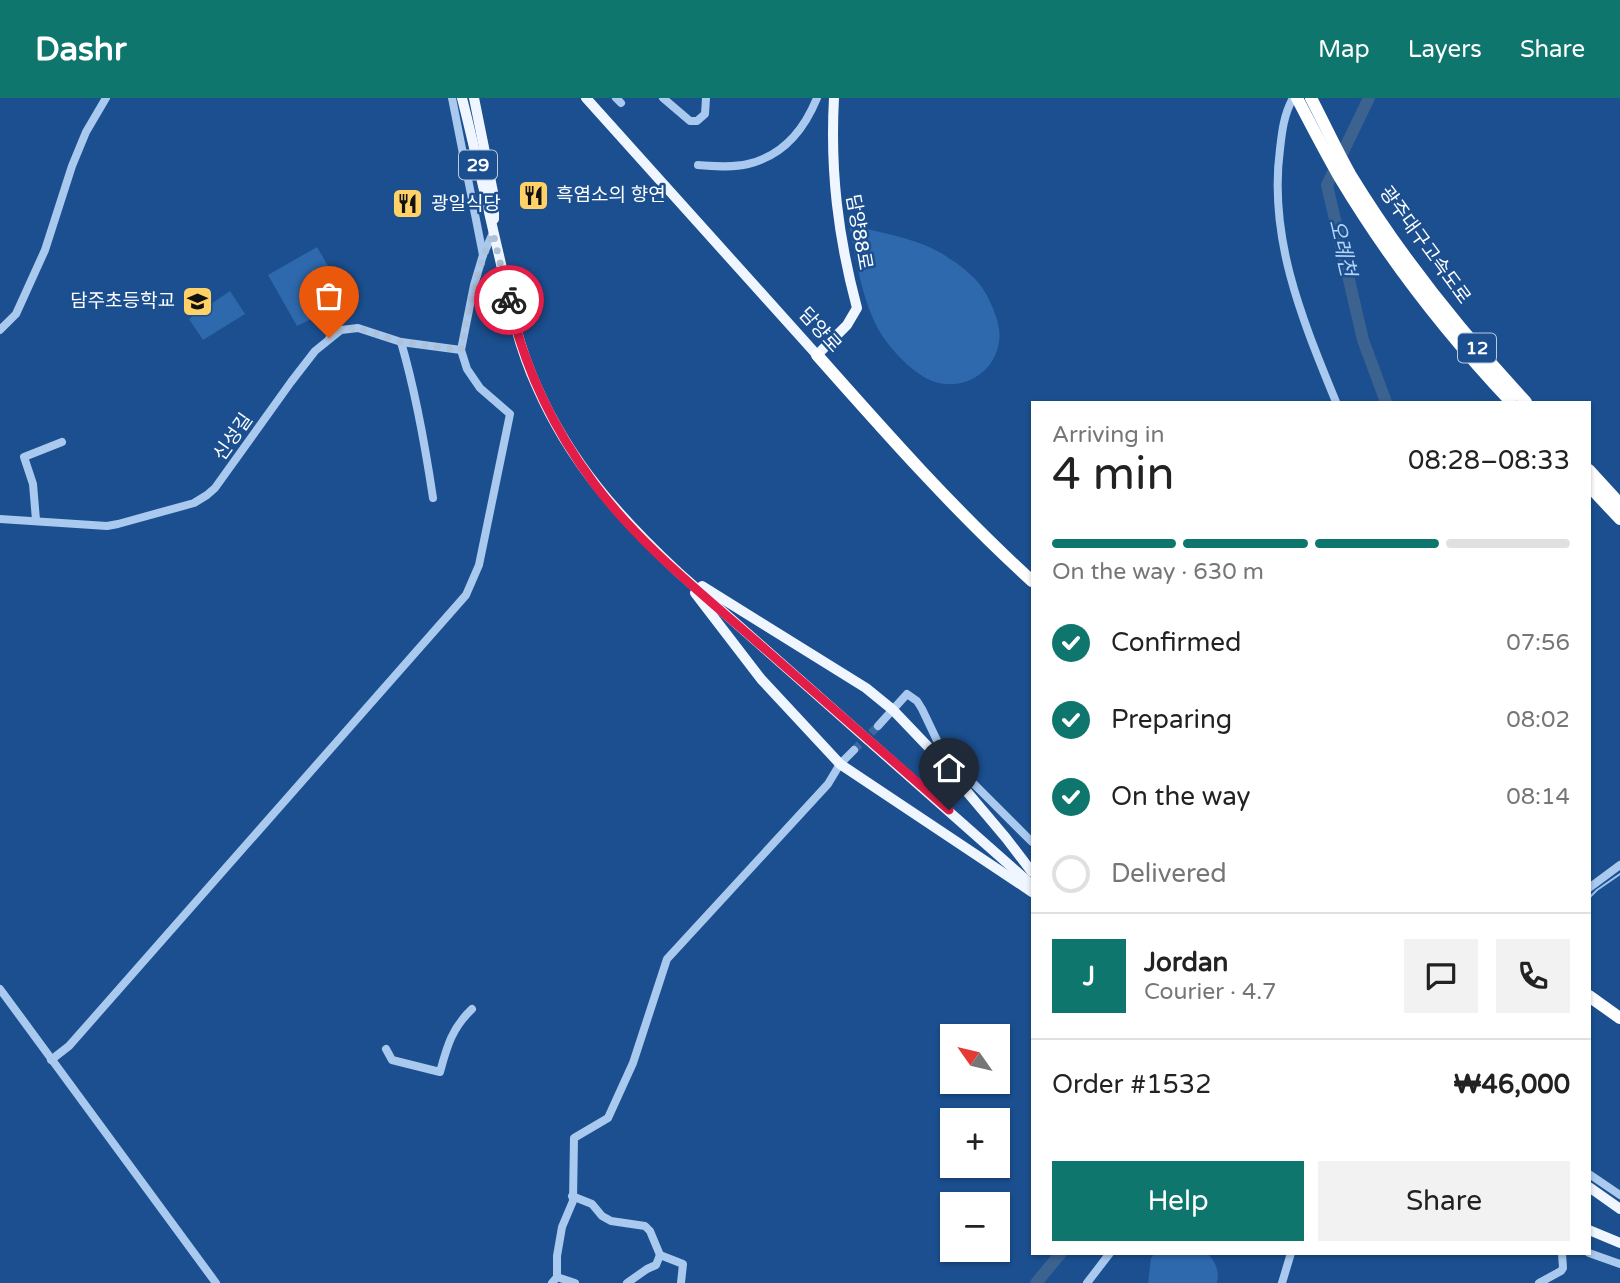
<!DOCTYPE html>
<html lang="en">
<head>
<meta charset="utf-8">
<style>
	body { margin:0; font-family:"Varela Round","Noto Sans KR",sans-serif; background:#f2f2f2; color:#222; height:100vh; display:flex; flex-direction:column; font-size:26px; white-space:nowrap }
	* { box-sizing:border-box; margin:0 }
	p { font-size:23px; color:#767676 }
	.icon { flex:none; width:38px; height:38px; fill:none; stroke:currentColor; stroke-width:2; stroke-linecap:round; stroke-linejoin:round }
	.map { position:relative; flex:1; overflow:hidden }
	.side { position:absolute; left:1031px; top:303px; width:560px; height:854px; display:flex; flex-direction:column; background:#fff; border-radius:0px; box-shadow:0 2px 5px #0004 }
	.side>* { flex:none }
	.needle { width:46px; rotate:304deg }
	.buttons { position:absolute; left:940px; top:926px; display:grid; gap:14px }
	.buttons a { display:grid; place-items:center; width:70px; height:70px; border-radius:0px; background:#fff; box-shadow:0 2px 5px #0004; font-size:35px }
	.pin { position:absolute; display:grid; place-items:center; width:60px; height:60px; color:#fff; margin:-72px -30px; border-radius:50% 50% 50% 0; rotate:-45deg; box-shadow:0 0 7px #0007 }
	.pin .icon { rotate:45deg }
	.courier { position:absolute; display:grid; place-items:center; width:70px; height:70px; margin:-35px; border:5px solid #e11d48; border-radius:50%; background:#fff; color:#222; box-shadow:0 2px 9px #0007 }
	.overview em { font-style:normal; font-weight:600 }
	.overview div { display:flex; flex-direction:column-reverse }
	.overview { display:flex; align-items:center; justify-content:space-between; height:119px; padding:0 21px }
	h1 { font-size:46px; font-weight:600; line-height:52px }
	.bar { display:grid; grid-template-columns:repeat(4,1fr); gap:10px 7px; align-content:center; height:84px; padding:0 21px }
	.bar i { height:9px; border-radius:5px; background:#e0e0e0 }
	.bar .current { background:#0f766e }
	.bar p { grid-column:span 4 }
	.line { display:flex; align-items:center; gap:18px; padding:0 21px; border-top:2px solid #e0e0e0 }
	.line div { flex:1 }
	.round { display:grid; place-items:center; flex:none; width:74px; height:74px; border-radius:0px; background:#f2f2f2 }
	ol { padding:0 21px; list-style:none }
	li { display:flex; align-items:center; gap:21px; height:77px }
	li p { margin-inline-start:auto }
	li .icon { padding:7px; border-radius:50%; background:#0f766e; color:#fff; stroke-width:4 }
	li:last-child { color:#767676 }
	li i { width:38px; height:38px; border:4px solid #e0e0e0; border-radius:50% }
	.action { display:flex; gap:14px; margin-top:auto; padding:14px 21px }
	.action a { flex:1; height:80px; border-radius:0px; background:#0f766e; color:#fff; font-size:28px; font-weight:600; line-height:80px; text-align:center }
	.action a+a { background:#f2f2f2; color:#222 }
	header { display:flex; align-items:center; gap:42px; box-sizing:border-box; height:98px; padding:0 35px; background:#0f766e; color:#fff }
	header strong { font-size:33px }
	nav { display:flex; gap:38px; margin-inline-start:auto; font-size:24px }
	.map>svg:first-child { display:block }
</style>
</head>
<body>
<header>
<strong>Dashr</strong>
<nav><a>Map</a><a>Layers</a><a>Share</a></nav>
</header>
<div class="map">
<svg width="1620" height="1185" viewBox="0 0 1620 1185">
	<rect width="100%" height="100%" fill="#1b4f8f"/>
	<g fill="#2e69ad">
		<path d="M849 127C881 135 924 141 950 161 959 166 968 174 975 181 983 189 988 199 992 208 997 220 1001 232 999 244 995 274 964 293 935 284 916 278 895 256 883 239 862 207 857 164 849 127Z"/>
		<path d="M317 149 348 202 346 210H334L297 228 268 177Z"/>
		<path d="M230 193 245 216 203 242 189 221Z"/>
		<path d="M1155 1155H1207C1215 1163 1220 1173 1217 1185H1148L1151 1160Z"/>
	</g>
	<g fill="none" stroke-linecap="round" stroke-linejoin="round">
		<path stroke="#9cc4f0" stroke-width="2" d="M1589 800 1597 792 1620 776"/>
		<g stroke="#3c6290" stroke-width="12">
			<path d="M1369 0 1327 87 1363 242 1386 304"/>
			<path d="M1036 1185 1061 1155"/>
		</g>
		<path stroke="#3d69a0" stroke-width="8" stroke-dasharray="8 4" stroke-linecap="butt" d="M854 652 878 628"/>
		<g stroke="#a9c9ee" stroke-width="8">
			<path d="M452 0 483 157"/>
			<path d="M616 0 621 5"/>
			<path d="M663 0 690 23H697L705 16 706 0"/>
			<path d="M1293 0C1284 16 1282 33 1280 51 1268 141 1303 223 1336 304"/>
			<path d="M698 67C714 68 732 70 748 66 782 58 804 32 817 0"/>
			<path d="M0 232 16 216 45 152 72 68 86 34 106 0"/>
			<path d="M401 244C416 295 425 347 433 400"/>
			<path d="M0 421 107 428 118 426 194 405 207 397 215 390 291 284 315 253 341 232 358 230 401 244 461 252"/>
			<path d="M36 422 33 386 24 359 62 344"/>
			<path d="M878 628 907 596 917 603 922 611 943 655 1032 744"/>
			<path d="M1589 790 1620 767"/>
			<path d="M0 891 216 1185"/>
			<path d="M386 951 392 962 440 974C447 948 452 930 472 911"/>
			<path d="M51 962 69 948 466 497 479 467 510 316 480 290 467 271 461 252 474 187 483 157 493 135"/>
			<path d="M1589 1076 1620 1097"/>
			<path d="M572 1098 592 1106 602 1118 611 1123 645 1128 650 1133 660 1157 683 1166 681 1185"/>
			<path d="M1589 1155 1620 1166"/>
			<path d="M557 1179 575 1185"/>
			<path d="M552 1185 557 1179V1158L562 1129 573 1103 574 1040 608 1020 633 965 667 861 828 686 840 666 854 652"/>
			<path d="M627 1185 647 1171 656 1167 660 1157"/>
			<path d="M1087 1185 1110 1155"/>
			<path d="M1282 1185 1291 1155"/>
			<path d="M1539 1185 1561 1173 1563 1170 1562 1155"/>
		</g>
		<g stroke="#f0f6ff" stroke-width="10">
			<path d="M462 0C476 55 488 111 501 166 510 208 519 250 537 289 570 364 619 419 678 474L1032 787"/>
			<path d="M474 0 494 99V121"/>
			<path d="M586 0 817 257 847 227 857 210C838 139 830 73 834 0"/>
			<path d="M702 488 866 590 893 612 936 657 1006 740 1032 774"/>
			<path d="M695 495 761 581 840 666 1032 794"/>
			<path d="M1589 1089 1620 1111"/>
			<path d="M1589 1132 1620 1145"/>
		</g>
		<g stroke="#fff" stroke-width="12">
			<path d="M1297 0C1311 27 1325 54 1340 80 1388 160 1447 236 1511 304"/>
			<path d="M1311 0C1324 25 1336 51 1350 76 1400 158 1461 234 1526 304"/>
			<path d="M817 257C886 335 955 413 1032 483"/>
			<path d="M1589 372 1620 406"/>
			<path d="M1589 388 1620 421"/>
			<path d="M1589 898 1620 920"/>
		</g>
	</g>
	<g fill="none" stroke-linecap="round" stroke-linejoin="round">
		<path stroke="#afc1d8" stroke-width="7" stroke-dasharray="0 12.6" d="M329 240 341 232 358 230 401 244 461 252C469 212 476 172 493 135L509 202"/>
		<path stroke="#e11d48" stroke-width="9" d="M509 202C524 269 553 330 593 384 638 445 700 494 757 544 821 600 885 656 949 712"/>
	</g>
	<defs>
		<symbol id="restaurant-square" viewBox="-11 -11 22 22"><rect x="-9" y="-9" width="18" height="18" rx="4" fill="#ffd166" stroke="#1b4f8f"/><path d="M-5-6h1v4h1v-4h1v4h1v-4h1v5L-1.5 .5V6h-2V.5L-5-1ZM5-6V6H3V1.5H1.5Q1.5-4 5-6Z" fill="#111"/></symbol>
		<symbol id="school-square" viewBox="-11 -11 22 22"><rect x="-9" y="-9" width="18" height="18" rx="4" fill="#ffd166" stroke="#1b4f8f"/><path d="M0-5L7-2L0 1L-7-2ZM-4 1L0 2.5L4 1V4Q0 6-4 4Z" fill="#111"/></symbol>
	</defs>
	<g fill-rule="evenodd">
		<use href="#restaurant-square" x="516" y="80" width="35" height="35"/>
		<use href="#restaurant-square" x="390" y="88" width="35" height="35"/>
		<use href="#school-square" x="180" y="186" width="35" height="35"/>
	</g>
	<g text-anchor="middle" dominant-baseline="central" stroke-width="5" stroke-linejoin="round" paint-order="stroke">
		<g fill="#1b4f8f" stroke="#bbcadd" stroke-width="2">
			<rect x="459" y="52.5" width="38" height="29" rx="5"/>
			<rect x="1458" y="235.5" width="38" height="29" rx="5"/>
		</g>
		<g font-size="18" font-weight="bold" fill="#fff">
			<text x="478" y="67">29</text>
			<text x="1477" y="250">12</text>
		</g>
		<g font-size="19" fill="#fff" stroke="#1b4f8f" text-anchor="start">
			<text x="556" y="97">흑염소의 향연</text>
			<text x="431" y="106">광일식당</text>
			<text x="175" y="203" text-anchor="end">담주초등학교</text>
		</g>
		<g font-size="19" fill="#fff" stroke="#1b4f8f">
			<text transform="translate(859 134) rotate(80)">담양88로</text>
			<text transform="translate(1425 147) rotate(54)">광주대구고속도로</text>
			<text transform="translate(820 232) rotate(48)">담양로</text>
			<text transform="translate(233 339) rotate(-55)">신성길</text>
		</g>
		<g font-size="21" font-style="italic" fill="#b5d3f5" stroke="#1b4f8f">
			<text transform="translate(1342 150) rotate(77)">오례천</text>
		</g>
	</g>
</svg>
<div class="buttons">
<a><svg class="needle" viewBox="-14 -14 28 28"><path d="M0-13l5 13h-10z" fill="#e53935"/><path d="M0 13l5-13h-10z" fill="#767676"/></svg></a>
<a>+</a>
<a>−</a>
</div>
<div class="pin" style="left:329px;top:240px;background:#ea580c"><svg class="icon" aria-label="bag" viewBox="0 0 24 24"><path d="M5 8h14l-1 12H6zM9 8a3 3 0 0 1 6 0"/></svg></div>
<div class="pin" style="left:949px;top:712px;background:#1f2937"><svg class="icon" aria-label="home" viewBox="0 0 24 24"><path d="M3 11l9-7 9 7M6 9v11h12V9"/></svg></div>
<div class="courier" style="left:509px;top:202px"><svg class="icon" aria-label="bike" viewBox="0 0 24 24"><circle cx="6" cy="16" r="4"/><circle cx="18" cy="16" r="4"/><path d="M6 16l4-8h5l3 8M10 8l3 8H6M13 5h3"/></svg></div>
<section class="side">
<div class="overview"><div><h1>4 min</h1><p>Arriving in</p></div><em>08:28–08:33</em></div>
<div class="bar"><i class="current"></i><i class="current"></i><i class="current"></i><i></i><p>On the way · 630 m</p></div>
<ol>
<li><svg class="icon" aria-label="check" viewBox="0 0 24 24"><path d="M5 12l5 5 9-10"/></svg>Confirmed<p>07:56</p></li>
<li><svg class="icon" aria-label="check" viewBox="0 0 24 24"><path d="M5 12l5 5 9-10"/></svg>Preparing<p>08:02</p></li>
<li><svg class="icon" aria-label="check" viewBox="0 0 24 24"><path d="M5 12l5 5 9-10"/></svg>On the way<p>08:14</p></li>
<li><i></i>Delivered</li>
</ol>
<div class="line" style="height:126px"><b class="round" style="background:#0f766e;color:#fff">J</b><div><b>Jordan</b><p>Courier · 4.7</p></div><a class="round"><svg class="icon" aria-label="chat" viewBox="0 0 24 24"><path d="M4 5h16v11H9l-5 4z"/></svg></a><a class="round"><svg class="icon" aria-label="phone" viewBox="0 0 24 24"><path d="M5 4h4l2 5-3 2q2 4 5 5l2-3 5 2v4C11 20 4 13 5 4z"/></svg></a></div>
<div class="line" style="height:91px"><div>Order #1532</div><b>₩46,000</b></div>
<div class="action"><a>Help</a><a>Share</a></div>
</section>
</div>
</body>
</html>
